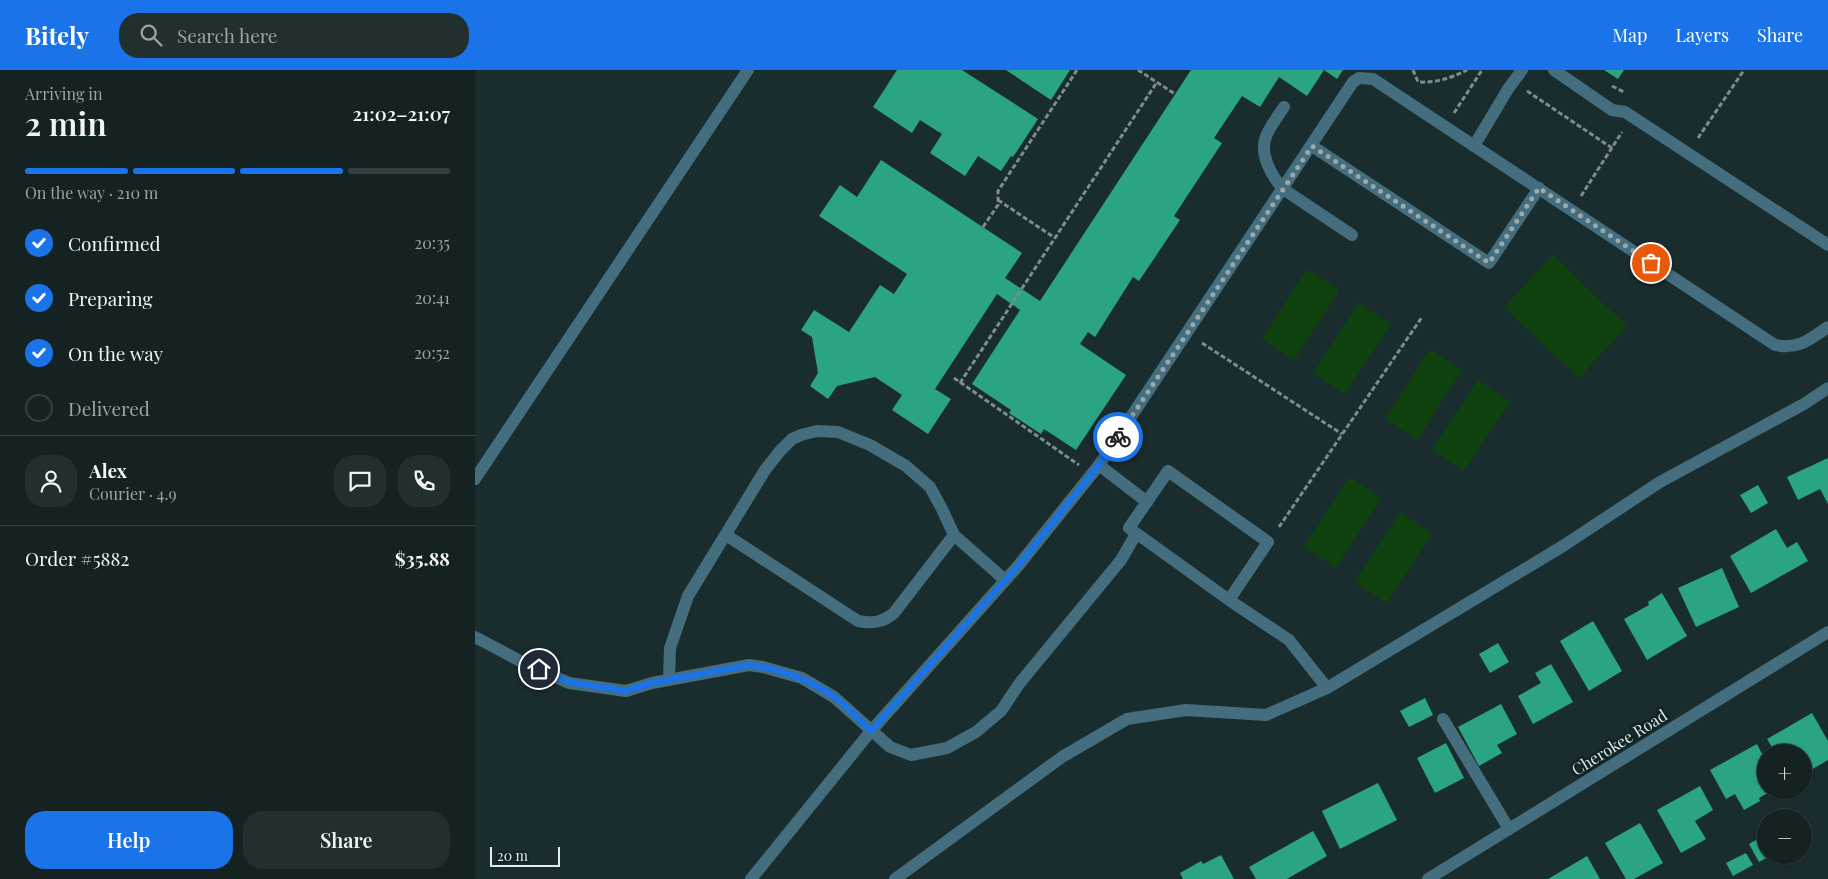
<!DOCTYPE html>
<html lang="en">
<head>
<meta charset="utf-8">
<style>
	body { margin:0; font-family:"Playfair Display",serif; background:#212f2f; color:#f1f3f6; height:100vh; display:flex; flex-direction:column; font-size:19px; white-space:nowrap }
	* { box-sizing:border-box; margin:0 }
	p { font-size:16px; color:#9da4a5 }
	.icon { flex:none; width:28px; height:28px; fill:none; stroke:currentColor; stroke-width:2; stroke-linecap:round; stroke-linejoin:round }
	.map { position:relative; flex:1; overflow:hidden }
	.drawer { display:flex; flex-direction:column; background:#142222; width:475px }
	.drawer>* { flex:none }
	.buttons { position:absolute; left:1282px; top:674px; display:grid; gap:10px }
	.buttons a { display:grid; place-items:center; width:55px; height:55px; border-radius:50%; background:#142222; box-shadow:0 1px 4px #0004,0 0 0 1px #333f40; font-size:25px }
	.scale { position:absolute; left:15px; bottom:12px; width:70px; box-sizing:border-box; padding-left:5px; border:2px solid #e1ecec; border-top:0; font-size:14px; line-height:18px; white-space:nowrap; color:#e1ecec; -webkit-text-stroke:4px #112324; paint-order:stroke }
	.pin { position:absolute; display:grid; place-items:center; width:42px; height:42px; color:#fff; margin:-21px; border:2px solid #fff; border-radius:50%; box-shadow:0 1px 5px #0007 }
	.courier { position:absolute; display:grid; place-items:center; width:50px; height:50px; margin:-25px; border:4px solid #1a73e8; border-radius:50%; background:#fff; color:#222; box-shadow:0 1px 6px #0007 }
	.headline em { font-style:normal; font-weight:600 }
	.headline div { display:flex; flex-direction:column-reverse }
	.headline { display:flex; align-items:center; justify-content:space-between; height:85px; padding:0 25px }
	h1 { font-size:32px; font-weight:600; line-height:38px }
	.bar { display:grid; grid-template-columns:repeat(4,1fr); gap:8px 5px; align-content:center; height:60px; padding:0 25px }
	.bar i { height:6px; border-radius:4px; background:#333f40 }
	.bar .on { background:#1a73e8 }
	.bar p { grid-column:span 4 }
	.line { display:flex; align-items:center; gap:12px; padding:0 25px; border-top:1px solid #333f40 }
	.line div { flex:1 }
	.round { display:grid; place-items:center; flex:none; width:52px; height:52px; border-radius:20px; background:#212f2f }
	ol { padding:0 25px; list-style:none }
	li { display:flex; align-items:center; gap:15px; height:55px }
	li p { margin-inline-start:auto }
	li .icon { padding:5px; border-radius:50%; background:#1a73e8; color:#fff; stroke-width:4 }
	li:last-child { color:#9da4a5 }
	li i { width:28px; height:28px; border:2px solid #333f40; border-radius:50% }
	.cta { display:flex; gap:10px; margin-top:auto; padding:10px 25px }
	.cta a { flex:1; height:58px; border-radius:20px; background:#1a73e8; color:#fff; font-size:20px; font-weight:600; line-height:58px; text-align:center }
	.cta a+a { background:#212f2f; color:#f1f3f6 }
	header { display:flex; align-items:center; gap:30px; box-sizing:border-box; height:70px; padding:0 25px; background:#1a73e8; color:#fff }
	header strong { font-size:24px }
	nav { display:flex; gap:28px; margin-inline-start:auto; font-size:18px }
	.search { width:350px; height:45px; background:#212f2f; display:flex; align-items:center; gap:12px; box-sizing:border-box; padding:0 18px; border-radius:20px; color:#9da4a5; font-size:19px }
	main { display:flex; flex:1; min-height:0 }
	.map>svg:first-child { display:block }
</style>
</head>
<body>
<header>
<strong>Bitely</strong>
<div class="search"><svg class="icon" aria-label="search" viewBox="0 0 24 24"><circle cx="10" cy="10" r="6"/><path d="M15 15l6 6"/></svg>Search here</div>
<nav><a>Map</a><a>Layers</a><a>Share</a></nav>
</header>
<main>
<section class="drawer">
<div class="headline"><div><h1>2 min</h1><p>Arriving in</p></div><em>21:02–21:07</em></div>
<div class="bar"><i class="on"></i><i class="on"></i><i class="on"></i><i></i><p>On the way · 210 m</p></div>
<ol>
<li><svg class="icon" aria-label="check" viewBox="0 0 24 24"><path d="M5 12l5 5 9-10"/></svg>Confirmed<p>20:35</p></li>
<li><svg class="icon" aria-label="check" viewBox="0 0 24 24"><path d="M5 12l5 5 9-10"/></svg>Preparing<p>20:41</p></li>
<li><svg class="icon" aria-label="check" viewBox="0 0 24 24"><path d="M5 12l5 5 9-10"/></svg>On the way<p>20:52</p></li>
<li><i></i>Delivered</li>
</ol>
<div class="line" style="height:90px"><a class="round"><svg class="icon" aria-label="person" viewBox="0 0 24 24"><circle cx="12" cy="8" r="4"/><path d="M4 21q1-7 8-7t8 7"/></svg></a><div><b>Alex</b><p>Courier · 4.9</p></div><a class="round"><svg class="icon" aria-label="chat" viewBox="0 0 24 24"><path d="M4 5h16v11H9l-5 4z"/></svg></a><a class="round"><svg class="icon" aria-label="phone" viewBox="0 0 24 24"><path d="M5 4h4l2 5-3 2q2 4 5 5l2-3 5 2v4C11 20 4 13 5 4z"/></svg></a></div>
<div class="line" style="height:65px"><div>Order #5882</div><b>$35.88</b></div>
<div class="cta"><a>Help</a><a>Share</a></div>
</section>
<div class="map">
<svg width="1353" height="809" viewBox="0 0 1353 809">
	<rect width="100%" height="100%" fill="#1a2d2e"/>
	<g fill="#0e410d">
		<path d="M1078 185 1152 256 1104 308 1029 237Z"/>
		<path d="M832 199 865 220 819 290 787 269Z"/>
		<path d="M884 233 916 254 870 324 838 303Z"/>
		<path d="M955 279 987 300 942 370 910 349Z"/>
		<path d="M1003 310 1035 331 989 401 957 380Z"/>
		<path d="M874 407 906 428 861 498 829 477Z"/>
		<path d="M925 442 957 463 912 533 880 512Z"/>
	</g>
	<g fill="#2ba483">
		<path d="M422 0H487L563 49 538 87 536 86 526 101 503 86 490 106 455 83 467 64 445 50 437 63 398 37Z"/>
		<path d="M531 0H595L576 30Z"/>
		<path d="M716 0H868L862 9 849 0 832 26 804 7 785 37 767 26 739 68 747 73 699 146 705 150 664 211 658 207 620 267 613 262 605 274 651 305 601 380 569 359 566 364 534 343 536 340 497 314 545 240 522 224 460 319 476 329 453 364 417 340 427 325 400 307 362 316 353 329 335 316 343 303 337 267 326 260 339 240 374 262 405 215 419 224 432 204 344 146 365 115 382 127 406 90 547 183 530 208 565 231Z"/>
		<path d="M1129 0H1149L1143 9Z"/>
		<path d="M1353 388V434L1345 419 1323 430 1312 407Z"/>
		<path d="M1283 415 1293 433 1276 443 1265 425Z"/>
		<path d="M1301 459 1312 478 1322 472 1333 491 1276 523 1255 486Z"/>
		<path d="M1247 498 1264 537 1221 557 1203 518Z"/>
		<path d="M1187 523 1212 566 1172 590 1149 549 1174 535 1173 532Z"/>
		<path d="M1118 551 1147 601 1114 621 1085 571Z"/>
		<path d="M1023 573 1034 592 1015 603 1004 584Z"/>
		<path d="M1076 594 1098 632 1058 654 1043 626 1066 613 1060 603Z"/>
		<path d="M950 628 958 645 934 657 925 641Z"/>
		<path d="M1026 634 1042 664 1022 675 1027 683 1004 696 983 657Z"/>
		<path d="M1337 643 1353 671V690L1329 704V682H1300L1292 669Z"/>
		<path d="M971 673 989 708 960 723 942 688Z"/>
		<path d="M1282 674 1291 692V720H1298L1284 728 1285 731 1269 740 1260 724 1251 729 1235 700Z"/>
		<path d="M903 713 922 750 865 779 847 741Z"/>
		<path d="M1225 716 1238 740 1220 751 1231 769 1206 783 1182 740Z"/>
		<path d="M1165 753 1188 793 1159 809H1151L1130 773Z"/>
		<path d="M838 761 852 786 812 809H781L774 797Z"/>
		<path d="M1291 764V785H1297L1284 792 1274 774Z"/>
		<path d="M1271 783 1278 795 1258 806 1251 793Z"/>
		<path d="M746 785 759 809H708L705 803 726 791 728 794Z"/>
		<path d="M1112 786 1125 809H1073Z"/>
	</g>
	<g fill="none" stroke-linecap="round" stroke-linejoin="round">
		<g stroke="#7d8c8c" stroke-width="3" stroke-dasharray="5 2.5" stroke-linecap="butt">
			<path d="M663 0 700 24"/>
			<path d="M938 0 943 12C961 13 976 8 992 0"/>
			<path d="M1137 16 1149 22"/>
			<path d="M1052 21 1137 78"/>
			<path d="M979 43 1007 0"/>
			<path d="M1223 68 1269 0"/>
			<path d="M1106 126 1147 62"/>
			<path d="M523 130 580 168"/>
			<path d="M508 157 523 135V121L602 0"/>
			<path d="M727 273 867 364"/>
			<path d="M479 308 604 395"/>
			<path d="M485 313 682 12"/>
			<path d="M804 457 947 247"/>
		</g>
		<g stroke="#446d7d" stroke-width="12">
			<path d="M1079 0 1137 40 1150 42 1353 175"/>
			<path d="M809 37C803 46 796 55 792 64 783 83 796 105 808 119L877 165"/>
			<path d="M837 76 1014 193 1064 118"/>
			<path d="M999 76 1033 19 1047 0"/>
			<path d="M624 395 672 432"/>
			<path d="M0 409 273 0"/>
			<path d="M251 465 383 551C398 554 408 552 419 543L479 465"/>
			<path d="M754 530 793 472 693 401 654 458 754 530 814 570 852 618"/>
			<path d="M0 567 49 593 94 613 151 621 177 613 274 595 288 597 327 608 359 627 415 677 436 685 472 678 501 662 526 641 544 614 646 490 661 464"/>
			<path d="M194 610 195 578 213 526 290 400 305 381 317 369 326 365 342 361 363 362 395 375 431 396 455 417 467 439 479 465 530 510"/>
			<path d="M968 649 1034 759"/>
			<path d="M276 809 396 661 543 496 624 395 878 12 884 8 898 9 1300 275C1323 280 1334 270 1353 257"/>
			<path d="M420 809 587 687 652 649 711 640 791 645 852 618 1088 476 1185 412 1329 334 1353 318"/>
			<path d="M953 809 1353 562"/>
		</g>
	</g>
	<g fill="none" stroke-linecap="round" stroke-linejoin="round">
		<path stroke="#9ba9aa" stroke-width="5" stroke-dasharray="0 9" d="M643 367 837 76 1014 193 1064 118 1176 193"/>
		<path stroke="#1a73e8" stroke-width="6" d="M64 599 94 612 150 621 177 613 274 595C304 599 333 609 358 626 372 635 383 650 396 661L543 496 624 395 643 367"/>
	</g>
	<g text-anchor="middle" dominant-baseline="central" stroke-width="5" stroke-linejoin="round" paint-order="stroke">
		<g font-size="16" fill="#e1ecec" stroke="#112324">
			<text transform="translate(1144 672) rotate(-32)">Cherokee Road</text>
		</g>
	</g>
</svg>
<div class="buttons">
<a>+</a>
<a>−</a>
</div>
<div class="scale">20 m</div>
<div class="pin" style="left:1176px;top:193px;background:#ea580c"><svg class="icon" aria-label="bag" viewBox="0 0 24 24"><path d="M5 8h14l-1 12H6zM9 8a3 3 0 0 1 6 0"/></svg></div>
<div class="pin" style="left:64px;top:599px;background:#1f2937"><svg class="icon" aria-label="home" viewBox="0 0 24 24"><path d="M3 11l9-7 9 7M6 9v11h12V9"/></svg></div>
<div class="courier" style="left:643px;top:367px"><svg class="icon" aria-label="bike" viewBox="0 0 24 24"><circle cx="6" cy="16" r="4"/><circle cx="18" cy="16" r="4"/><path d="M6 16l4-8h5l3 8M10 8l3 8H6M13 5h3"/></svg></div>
</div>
</main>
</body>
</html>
